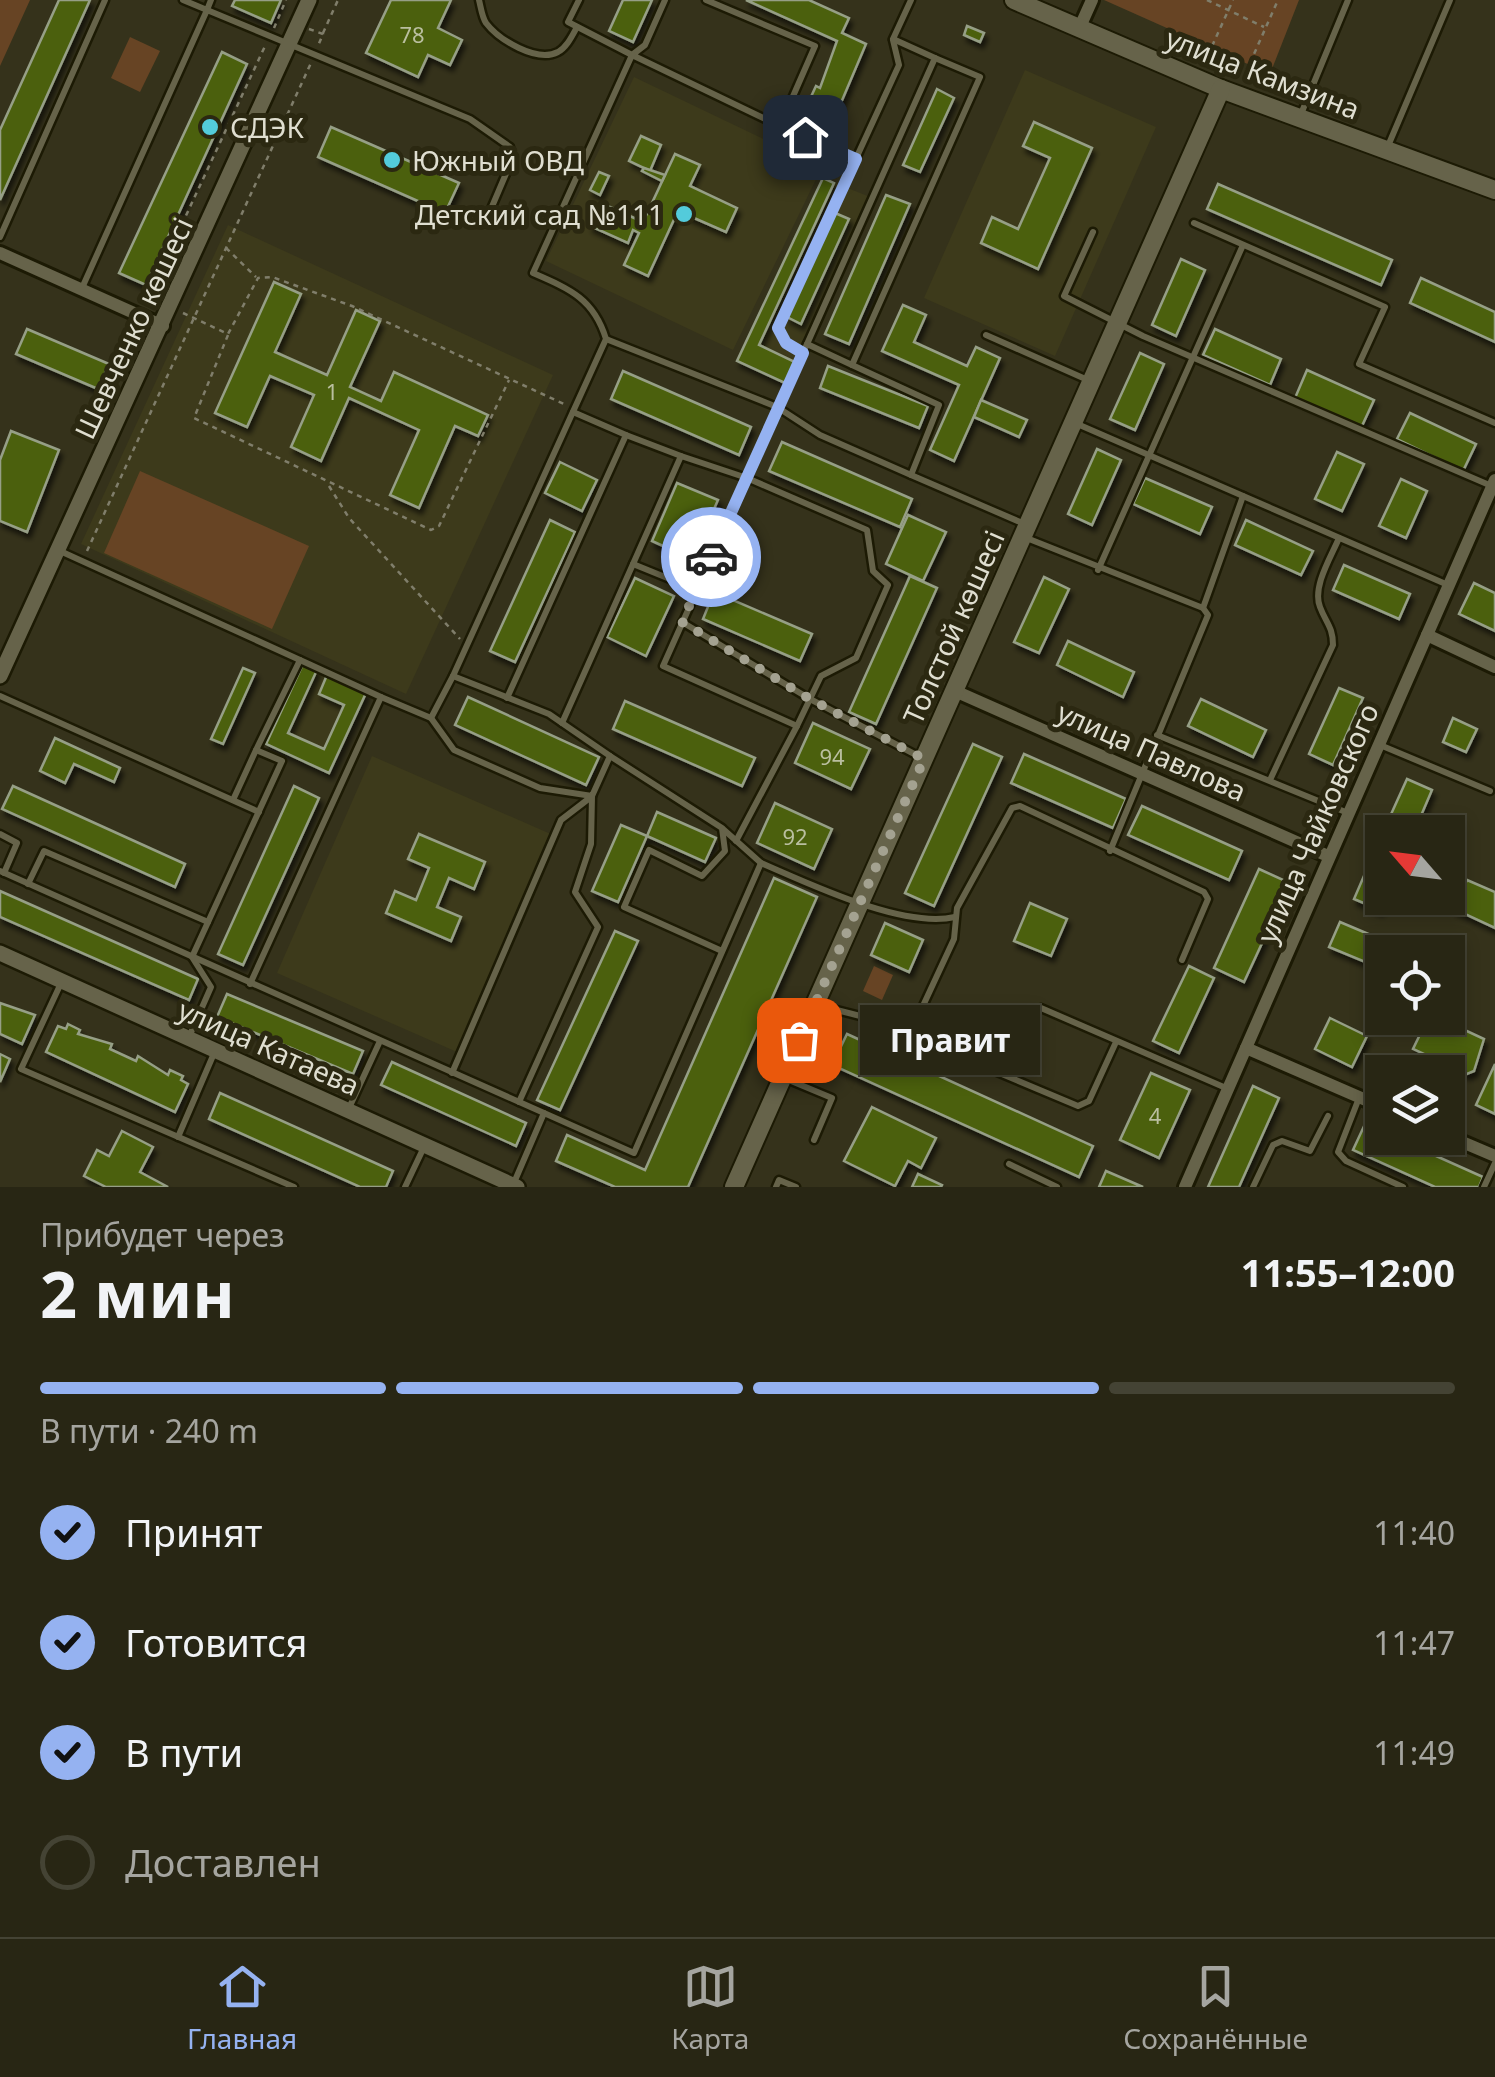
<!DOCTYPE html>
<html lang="ru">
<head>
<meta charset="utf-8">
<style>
	body { margin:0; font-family:"Noto Sans",sans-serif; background:#343222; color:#f1f3f6; height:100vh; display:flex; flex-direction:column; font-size:38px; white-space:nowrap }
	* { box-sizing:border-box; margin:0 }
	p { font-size:32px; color:#a5a5a0 }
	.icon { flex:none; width:55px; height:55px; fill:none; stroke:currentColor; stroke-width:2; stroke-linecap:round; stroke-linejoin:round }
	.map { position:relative; height:1187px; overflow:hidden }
	.panel { display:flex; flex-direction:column; background:#282614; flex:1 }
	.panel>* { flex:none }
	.needle { width:65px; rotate:298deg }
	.fabs { position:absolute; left:1365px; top:815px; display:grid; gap:20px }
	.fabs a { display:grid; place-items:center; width:100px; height:100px; border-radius:0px; background:#282614; box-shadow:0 5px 15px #0003,0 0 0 2px #444334; font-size:50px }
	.pin { position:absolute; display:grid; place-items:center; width:85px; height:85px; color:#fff; margin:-42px; border-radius:20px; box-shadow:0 5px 15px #0006 }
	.courier { position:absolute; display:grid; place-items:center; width:100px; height:100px; margin:-50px; border:8px solid #95b2f1; border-radius:50%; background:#fff; color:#222; box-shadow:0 2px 12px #0007 }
	.bubble { position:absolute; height:70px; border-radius:0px; background:#282614; box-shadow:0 5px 15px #0003,0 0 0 2px #444334; font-size:32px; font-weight:700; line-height:70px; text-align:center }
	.overview em { font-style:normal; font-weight:700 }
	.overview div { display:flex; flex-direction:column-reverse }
	.overview { display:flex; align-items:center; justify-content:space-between; height:170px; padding:0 40px }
	h1 { font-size:65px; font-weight:700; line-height:75px }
	.bar { display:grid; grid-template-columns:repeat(4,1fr); gap:15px 10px; align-content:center; height:120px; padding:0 40px }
	.bar i { height:12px; border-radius:8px; background:#444334 }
	.bar .current { background:#95b2f1 }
	.bar p { grid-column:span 4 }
	ol { padding:0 40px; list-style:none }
	li { display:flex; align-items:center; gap:30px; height:110px }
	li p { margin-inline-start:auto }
	li .icon { padding:10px; border-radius:50%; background:#95b2f1; color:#111; stroke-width:4 }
	li:last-child { color:#a5a5a0 }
	li i { width:55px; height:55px; border:5px solid #444334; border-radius:50% }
	.tab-bar { display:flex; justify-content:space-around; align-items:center; height:140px; border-top:2px solid #444334; background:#282614; font-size:28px; color:#a5a5a0 }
	.tab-bar a { display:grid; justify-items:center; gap:5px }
	.tab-bar .current { color:#95b2f1 }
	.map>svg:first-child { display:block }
</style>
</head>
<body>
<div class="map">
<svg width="1495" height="1187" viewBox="0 0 1495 1187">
	<defs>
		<filter id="shadow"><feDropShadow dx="3" dy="5.5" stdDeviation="2.5" flood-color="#0009"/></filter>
	</defs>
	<rect width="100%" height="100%" fill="#35321b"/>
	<g fill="#3d3a1b">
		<path d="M1025 70 1156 127 1055 356 924 298Z"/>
		<path d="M634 77 822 167 733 350 546 261Z"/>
		<path d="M823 178 870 197 785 383 737 361Z"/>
		<path d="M228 225 553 375 406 694 81 544Z"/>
		<path d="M300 660 363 689 326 768 263 740Z"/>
		<path d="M372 756 553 835 457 1052 277 973Z"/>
	</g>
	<g fill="#674424">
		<path d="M0 0H30L0 66Z"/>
		<path d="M1104 0H1299L1270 74Z"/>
		<path d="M130 37 160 51 140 92 111 78Z"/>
		<path d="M140 471 309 546 272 629 104 553Z"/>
		<path d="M874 966 893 975 882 1000 863 991Z"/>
	</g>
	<g fill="#4c610f" stroke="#969f86" stroke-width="2.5" filter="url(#shadow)">
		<path d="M59 0H90L0 200V130Z"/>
		<path d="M235 0H281L271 23 232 6Z"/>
		<path d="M391 0H451L438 28 462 40 450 65 428 55 418 77 366 53Z"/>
		<path d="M623 0H652L633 42 609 31Z"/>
		<path d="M746 0H809L849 18 842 33 866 44 829 131 807 121 809 116 803 114 816 86 820 88 837 41Z"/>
		<path d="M967 26 984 33 980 42 964 35Z"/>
		<path d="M222 52 247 64 146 285 119 273Z"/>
		<path d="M937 89 954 98 920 172 903 165Z"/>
		<path d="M1034 122 1092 148 1038 269 981 243 992 217 1018 229 1050 158 1023 146Z"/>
		<path d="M331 127 459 183 445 213 318 157Z"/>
		<path d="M641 136 661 145 650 171 629 161Z"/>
		<path d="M675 154 700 165 690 186 737 208 726 232 678 211 648 276 624 265 639 233 633 230 628 243 590 226 601 203 643 222Z"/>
		<path d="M644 168 665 175 662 181 642 171Z"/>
		<path d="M599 172 609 176 600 195 590 190Z"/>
		<path d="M823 178 834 183 759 345 795 362 785 383 737 361Z"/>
		<path d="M1218 184 1392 260 1381 285 1207 209Z"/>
		<path d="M886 195 910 204 849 344 825 334Z"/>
		<path d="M835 213 849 219 801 324 787 317Z"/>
		<path d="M1181 259 1205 270 1176 336 1152 325Z"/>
		<path d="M1421 278 1495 312V342L1410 303Z"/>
		<path d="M274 282 301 294 275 352 327 375 356 310 380 321 350 387 381 401 394 372 488 415 478 436 455 426 419 508 390 495 419 430 349 398 321 461 291 447 314 395 270 376 247 427 215 413Z"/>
		<path d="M903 305 926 315 914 342 967 366 976 347 1000 358 954 461 930 450 959 385 882 351Z"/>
		<path d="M27 329 109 364 98 389 16 354Z"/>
		<path d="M1215 329 1281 359 1270 385 1203 355Z"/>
		<path d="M1140 353 1164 364 1135 430 1110 419Z"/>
		<path d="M828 366 928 406 919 428 820 388Z"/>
		<path d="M1307 370 1374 400 1361 428 1295 398Z"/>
		<path d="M623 371 751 427 739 455 611 399Z"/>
		<path d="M981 400 1027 420 1019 437 974 417Z"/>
		<path d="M1410 413 1476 444 1463 471 1397 439Z"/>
		<path d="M11 431 59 450 27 532 0 521V460Z"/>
		<path d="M782 442 912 499 900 527 769 471Z"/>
		<path d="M1097 449 1121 460 1092 525 1068 514Z"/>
		<path d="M1337 452 1364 464 1342 511 1315 499Z"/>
		<path d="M560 462 597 480 582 511 545 493Z"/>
		<path d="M1145 478 1212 507 1200 534 1133 504Z"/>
		<path d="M1401 479 1427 491 1406 538 1379 526Z"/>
		<path d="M677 483 718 500 692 559 652 541Z"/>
		<path d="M908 515 946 532 923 581 886 564Z"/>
		<path d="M550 520 575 532 515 662 490 651Z"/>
		<path d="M1246 520 1313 551 1301 575 1235 545Z"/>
		<path d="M1344 565 1410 594 1399 619 1333 590Z"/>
		<path d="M910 576 937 588 876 724 849 712Z"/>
		<path d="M1044 577 1069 589 1039 653 1014 642Z"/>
		<path d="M635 578 674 596 646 656 607 637Z"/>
		<path d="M1474 583 1495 593V631L1459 614Z"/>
		<path d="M714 592 812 634 800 661 703 619Z"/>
		<path d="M1068 641 1134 672 1123 697 1057 665Z"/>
		<path d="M303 664 317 670 288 733 324 749 344 705 319 694 327 675 366 693 329 773 266 744Z"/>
		<path d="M243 668 255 673 223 744 211 739Z"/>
		<path d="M1339 688 1363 698 1333 765 1309 754Z"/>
		<path d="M468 697 599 757 586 785 455 725Z"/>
		<path d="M1201 699 1266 730 1253 757 1188 726Z"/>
		<path d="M625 701 755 758 742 786 613 729Z"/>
		<path d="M1453 718 1477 729 1466 752 1443 742Z"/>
		<path d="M813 723 870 749 851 789 795 763Z"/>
		<path d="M55 738 120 768 114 782 74 764 65 783 40 771Z"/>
		<path d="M973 744 1002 757 934 906 905 893Z"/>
		<path d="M1024 754 1126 799 1113 828 1011 783Z"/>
		<path d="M1407 779 1432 790 1414 832H1383Z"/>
		<path d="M13 786 185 864 175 887 2 809Z"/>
		<path d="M294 786 319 798 243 965 218 954Z"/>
		<path d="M775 803 832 829 814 869 757 843Z"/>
		<path d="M1142 806 1242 851 1229 880 1128 835Z"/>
		<path d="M657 812 716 838 705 862 647 836Z"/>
		<path d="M621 825 647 836 618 902 592 891Z"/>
		<path d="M419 834 485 862 474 889 449 878 437 907 461 917 451 941 386 913 395 891 416 900 429 868 408 859Z"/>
		<path d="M1382 834 1386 898 1380 910 1354 899Z"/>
		<path d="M1259 869 1290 883 1244 982 1214 968Z"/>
		<path d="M774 878 817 897 688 1187H615L556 1161 567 1135 645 1170Z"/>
		<path d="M1467 880 1495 892V928L1454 909Z"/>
		<path d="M0 891 198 979 189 1000 0 917Z"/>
		<path d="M1030 903 1067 919 1051 956 1014 941Z"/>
		<path d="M1340 922 1411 952H1382V969L1329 947Z"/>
		<path d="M885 923 923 940 909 972 871 955Z"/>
		<path d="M615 931 638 941 560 1110 537 1100Z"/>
		<path d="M1189 966 1214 978 1179 1053 1153 1041Z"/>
		<path d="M227 994 363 1051 353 1074 217 1017Z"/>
		<path d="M0 1003 35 1015 22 1044 0 1034Z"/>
		<path d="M1330 1018 1367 1036 1352 1067 1315 1049Z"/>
		<path d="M1428 1018H1439L1484 1039 1474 1071 1467 1074 1413 1049Z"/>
		<path d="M68 1024 80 1030 78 1034 112 1044 110 1049 136 1061 138 1056 168 1075 170 1070 183 1076 181 1080 188 1084 175 1112 46 1052 58 1026 66 1029Z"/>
		<path d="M847 1034 1093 1146 1079 1177 832 1065Z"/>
		<path d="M0 1054 10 1059 0 1082Z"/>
		<path d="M392 1062 526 1123 516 1146 381 1085Z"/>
		<path d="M1495 1064V1114L1476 1105Z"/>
		<path d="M1151 1073 1190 1090 1159 1158 1120 1140Z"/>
		<path d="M1253 1086 1279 1098 1239 1187H1208Z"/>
		<path d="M220 1093 393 1171 386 1187H360L209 1119Z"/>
		<path d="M872 1107 936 1138 921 1168 908 1161 895 1186 844 1161Z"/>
		<path d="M1365 1124 1382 1131V1138H1396L1483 1177 1479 1187H1435L1353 1150Z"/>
		<path d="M122 1131 153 1147 140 1172 168 1187H106L84 1176 97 1150 109 1156Z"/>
		<path d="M1106 1171 1143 1187H1099Z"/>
		<path d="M918 1174 942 1185 941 1187H912Z"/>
	</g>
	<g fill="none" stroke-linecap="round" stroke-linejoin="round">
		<defs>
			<g id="service">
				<path d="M183 0 207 10 211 0"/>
				<path d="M479 0C481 8 482 17 486 23 499 40 537 63 558 52 567 47 572 36 577 27"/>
				<path d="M665 0 645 45 632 55 780 126"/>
				<path d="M706 0 815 46 780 126 855 159"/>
				<path d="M1301 114 1348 0"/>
				<path d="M1388 146 1450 0"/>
				<path d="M1194 223 1385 307 1359 364 1495 423"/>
				<path d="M1093 232 1064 296 1143 336 1494 487"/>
				<path d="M0 237 105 0"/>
				<path d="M82 288 207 10 470 119 510 147 511 162 485 223"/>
				<path d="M986 335 1090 381"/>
				<path d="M606 339 777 407 820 435 911 475"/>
				<path d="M807 344 852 365 980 77 935 58"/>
				<path d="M803 353 786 343 778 328 899 65 893 40"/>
				<path d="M852 365 939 405 911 475 1027 525"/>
				<path d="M1075 423 1448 585"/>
				<path d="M626 435 681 456"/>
				<path d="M1024 537 1203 608 1208 615 1110 851"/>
				<path d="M60 551 300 660 256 750 282 761 192 957 211 987 189 1037"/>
				<path d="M1098 570 1243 245"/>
				<path d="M697 590 633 564 681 456 747 478 867 530 873 571 888 585 856 658 821 676 797 726"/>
				<path d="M1203 608 1243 496"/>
				<path d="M682 622 810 699 920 757"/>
				<path d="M0 696 259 812"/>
				<path d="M381 697 431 718 454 750 540 788 592 796 610 756 549 714 453 676 606 339C594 299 570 289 533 273L632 55 568 22 579 0"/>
				<path d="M507 698 626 435 573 412"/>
				<path d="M431 718 453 676"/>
				<path d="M562 723 633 564"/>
				<path d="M1157 735 1348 813"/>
				<path d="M1380 745 1490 791"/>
				<path d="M610 756 722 828 725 851 702 876 649 850 624 907 722 951"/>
				<path d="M1270 780 1333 645C1333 627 1326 623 1320 607 1312 587 1331 557 1339 538"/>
				<path d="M233 800 256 750"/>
				<path d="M723 829 761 863"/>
				<path d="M0 834 17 843 4 873"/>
				<path d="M736 841 797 726 663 666 935 58 893 39 911 0"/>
				<path d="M0 871 634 1153 761 863C810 884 903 929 955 917"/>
				<path d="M28 884 44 851 208 922"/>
				<path d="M62 981 21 1069 294 1187"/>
				<path d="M250 984 381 697 300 660"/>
				<path d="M817 1005 868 1018 1078 1106 1089 1101 1116 1042"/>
				<path d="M1041 1008 1226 1088"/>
				<path d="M909 1036 954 939 957 908 1012 808 1020 806 1204 892 1208 899 1182 960"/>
				<path d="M452 1073 561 820 591 797"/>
				<path d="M784 1078 832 1098 814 1140"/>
				<path d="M1359 1098 1338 1152 1346 1161 1403 1187"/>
				<path d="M519 1102 598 927 575 892 591 844 592 796"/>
				<path d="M349 1108 380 1041"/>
				<path d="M178 1137 215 1051"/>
				<path d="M1009 1164 1057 1187"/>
				<path d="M513 1185 544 1113"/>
				<path d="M405 1187 424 1147"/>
				<path d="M776 1187 779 1180 796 1187"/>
				<path d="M1253 1187 1273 1145 1282 1141 1310 1151 1328 1116"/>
				<path d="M1484 1187 1495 1163"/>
			</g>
			<g id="minor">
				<path d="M1079 29 1092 0"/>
				<path d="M0 253 163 326"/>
				<path d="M1427 635 1495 667"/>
				<path d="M955 691 1328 856"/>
				<path d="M1246 1048 1382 1107"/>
				<path d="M1448 1136 1495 1156"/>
				<path d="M1185 1187 1495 480"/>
			</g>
			<g id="tertiary">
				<path d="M0 676 309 0"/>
				<path d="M0 953 517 1187"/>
			</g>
			<g id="secondary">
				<path d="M1014 0 1221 89 1495 190"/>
				<path d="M734 1187 1221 89"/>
			</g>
		</defs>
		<use href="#service" stroke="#1c1a04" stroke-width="11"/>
		<use href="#minor" stroke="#1c1a04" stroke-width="18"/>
		<use href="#tertiary" stroke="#1c1a04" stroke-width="20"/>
		<use href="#secondary" stroke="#1c1a04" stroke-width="22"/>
		<g stroke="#807e6b" stroke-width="2.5" stroke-dasharray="5 5" stroke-linecap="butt">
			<path d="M1207 0 1264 27"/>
			<path d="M274 28 286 0"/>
			<path d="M309 29 323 34 318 46"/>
			<path d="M323 33 338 0"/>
			<path d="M1208 55 1233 0"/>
			<path d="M1246 72 1278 0"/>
			<path d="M226 248 256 277"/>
			<path d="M148 297 266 44"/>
			<path d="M183 313 228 334 258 278 272 277 352 306 564 404"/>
			<path d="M135 328 130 342 137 345"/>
			<path d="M228 335 194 418 431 530 439 526 509 380"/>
			<path d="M329 486 349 518 460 639"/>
			<path d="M87 551 311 63"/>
		</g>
		<use href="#service" stroke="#66634a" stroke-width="6"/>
		<use href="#minor" stroke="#66634a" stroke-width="12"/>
		<use href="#tertiary" stroke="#66634a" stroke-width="15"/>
		<use href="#secondary" stroke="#66634a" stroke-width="18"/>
	</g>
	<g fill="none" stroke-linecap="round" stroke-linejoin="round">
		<path stroke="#a4a291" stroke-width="10" stroke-dasharray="0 18" d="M711 557 682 622 810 699 924 759 799 1040"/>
		<path stroke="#95b2f1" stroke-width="12" d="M711 557 803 353 786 343 778 328 856 159 805 137"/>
	</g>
	<g fill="#53cbdb" stroke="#2b2811" stroke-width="4">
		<circle cx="210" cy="127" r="10"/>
		<circle cx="392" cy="160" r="10"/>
		<circle cx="684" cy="214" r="10"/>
	</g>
	<g text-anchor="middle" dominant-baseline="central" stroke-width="10" stroke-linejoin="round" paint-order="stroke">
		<g font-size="22" fill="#babfa0">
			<text x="412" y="34">78</text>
			<text x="332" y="391">1</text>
			<text x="832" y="756">94</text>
			<text x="795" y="836">92</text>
			<text x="1155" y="1115">4</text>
		</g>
		<g font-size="28" fill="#dfded0" stroke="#2b2811">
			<text transform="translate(1263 73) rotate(21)">улица Камзина</text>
			<text transform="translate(133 328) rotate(-65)">Шевченко көшесі</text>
			<text transform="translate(953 627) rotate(-66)">Толстой көшесі</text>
			<text transform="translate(1152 751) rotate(24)">улица Павлова</text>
			<text transform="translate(1317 823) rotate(-66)">улица Чайковского</text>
			<text transform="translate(269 1047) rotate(24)">улица Катаева</text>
		</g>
		<g font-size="28" fill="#dfded0" stroke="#2b2811" text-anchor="start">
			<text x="230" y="127">СДЭК</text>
			<text x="412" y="160">Южный ОВД</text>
			<text x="664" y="214" text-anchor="end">Детский сад №111</text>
		</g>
	</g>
</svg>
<div class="fabs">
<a><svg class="needle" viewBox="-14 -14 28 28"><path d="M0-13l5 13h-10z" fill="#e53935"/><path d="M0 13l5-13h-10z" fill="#a5a5a0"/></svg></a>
<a><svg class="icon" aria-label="locate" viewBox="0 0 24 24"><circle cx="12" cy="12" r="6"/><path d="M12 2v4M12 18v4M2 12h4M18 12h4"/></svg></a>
<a><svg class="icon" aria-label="layers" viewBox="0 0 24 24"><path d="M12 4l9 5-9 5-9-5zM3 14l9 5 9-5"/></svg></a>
</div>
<div class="pin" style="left:799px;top:1040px;background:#ea580c"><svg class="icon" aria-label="bag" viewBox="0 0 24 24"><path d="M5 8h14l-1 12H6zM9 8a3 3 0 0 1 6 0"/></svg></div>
<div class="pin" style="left:805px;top:137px;background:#1f2937"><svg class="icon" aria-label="home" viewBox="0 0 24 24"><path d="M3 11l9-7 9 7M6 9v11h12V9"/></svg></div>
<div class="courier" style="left:711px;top:557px"><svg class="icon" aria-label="car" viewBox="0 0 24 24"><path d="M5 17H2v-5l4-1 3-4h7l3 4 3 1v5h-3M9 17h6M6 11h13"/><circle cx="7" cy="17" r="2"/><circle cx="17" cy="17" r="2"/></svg></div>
<div class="bubble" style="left:860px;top:1005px;width:180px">Правит</div>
</div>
<section class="panel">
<div class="overview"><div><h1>2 мин</h1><p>Прибудет через</p></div><em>11:55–12:00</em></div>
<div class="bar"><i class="current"></i><i class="current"></i><i class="current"></i><i></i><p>В пути · 240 m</p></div>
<ol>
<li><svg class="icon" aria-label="check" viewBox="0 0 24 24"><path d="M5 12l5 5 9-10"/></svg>Принят<p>11:40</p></li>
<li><svg class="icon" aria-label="check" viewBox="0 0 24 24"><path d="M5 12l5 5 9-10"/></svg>Готовится<p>11:47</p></li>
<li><svg class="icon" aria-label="check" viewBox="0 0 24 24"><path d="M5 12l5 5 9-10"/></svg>В пути<p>11:49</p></li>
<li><i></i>Доставлен</li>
</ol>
</section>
<nav class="tab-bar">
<a class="current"><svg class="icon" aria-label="home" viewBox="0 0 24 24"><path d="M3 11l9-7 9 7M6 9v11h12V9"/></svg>Главная</a>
<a><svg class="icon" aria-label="map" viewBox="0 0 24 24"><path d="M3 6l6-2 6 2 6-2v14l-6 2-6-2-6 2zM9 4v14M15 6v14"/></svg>Карта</a>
<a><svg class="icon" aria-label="saved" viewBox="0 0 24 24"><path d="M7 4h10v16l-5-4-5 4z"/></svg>Сохранённые</a>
</nav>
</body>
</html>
